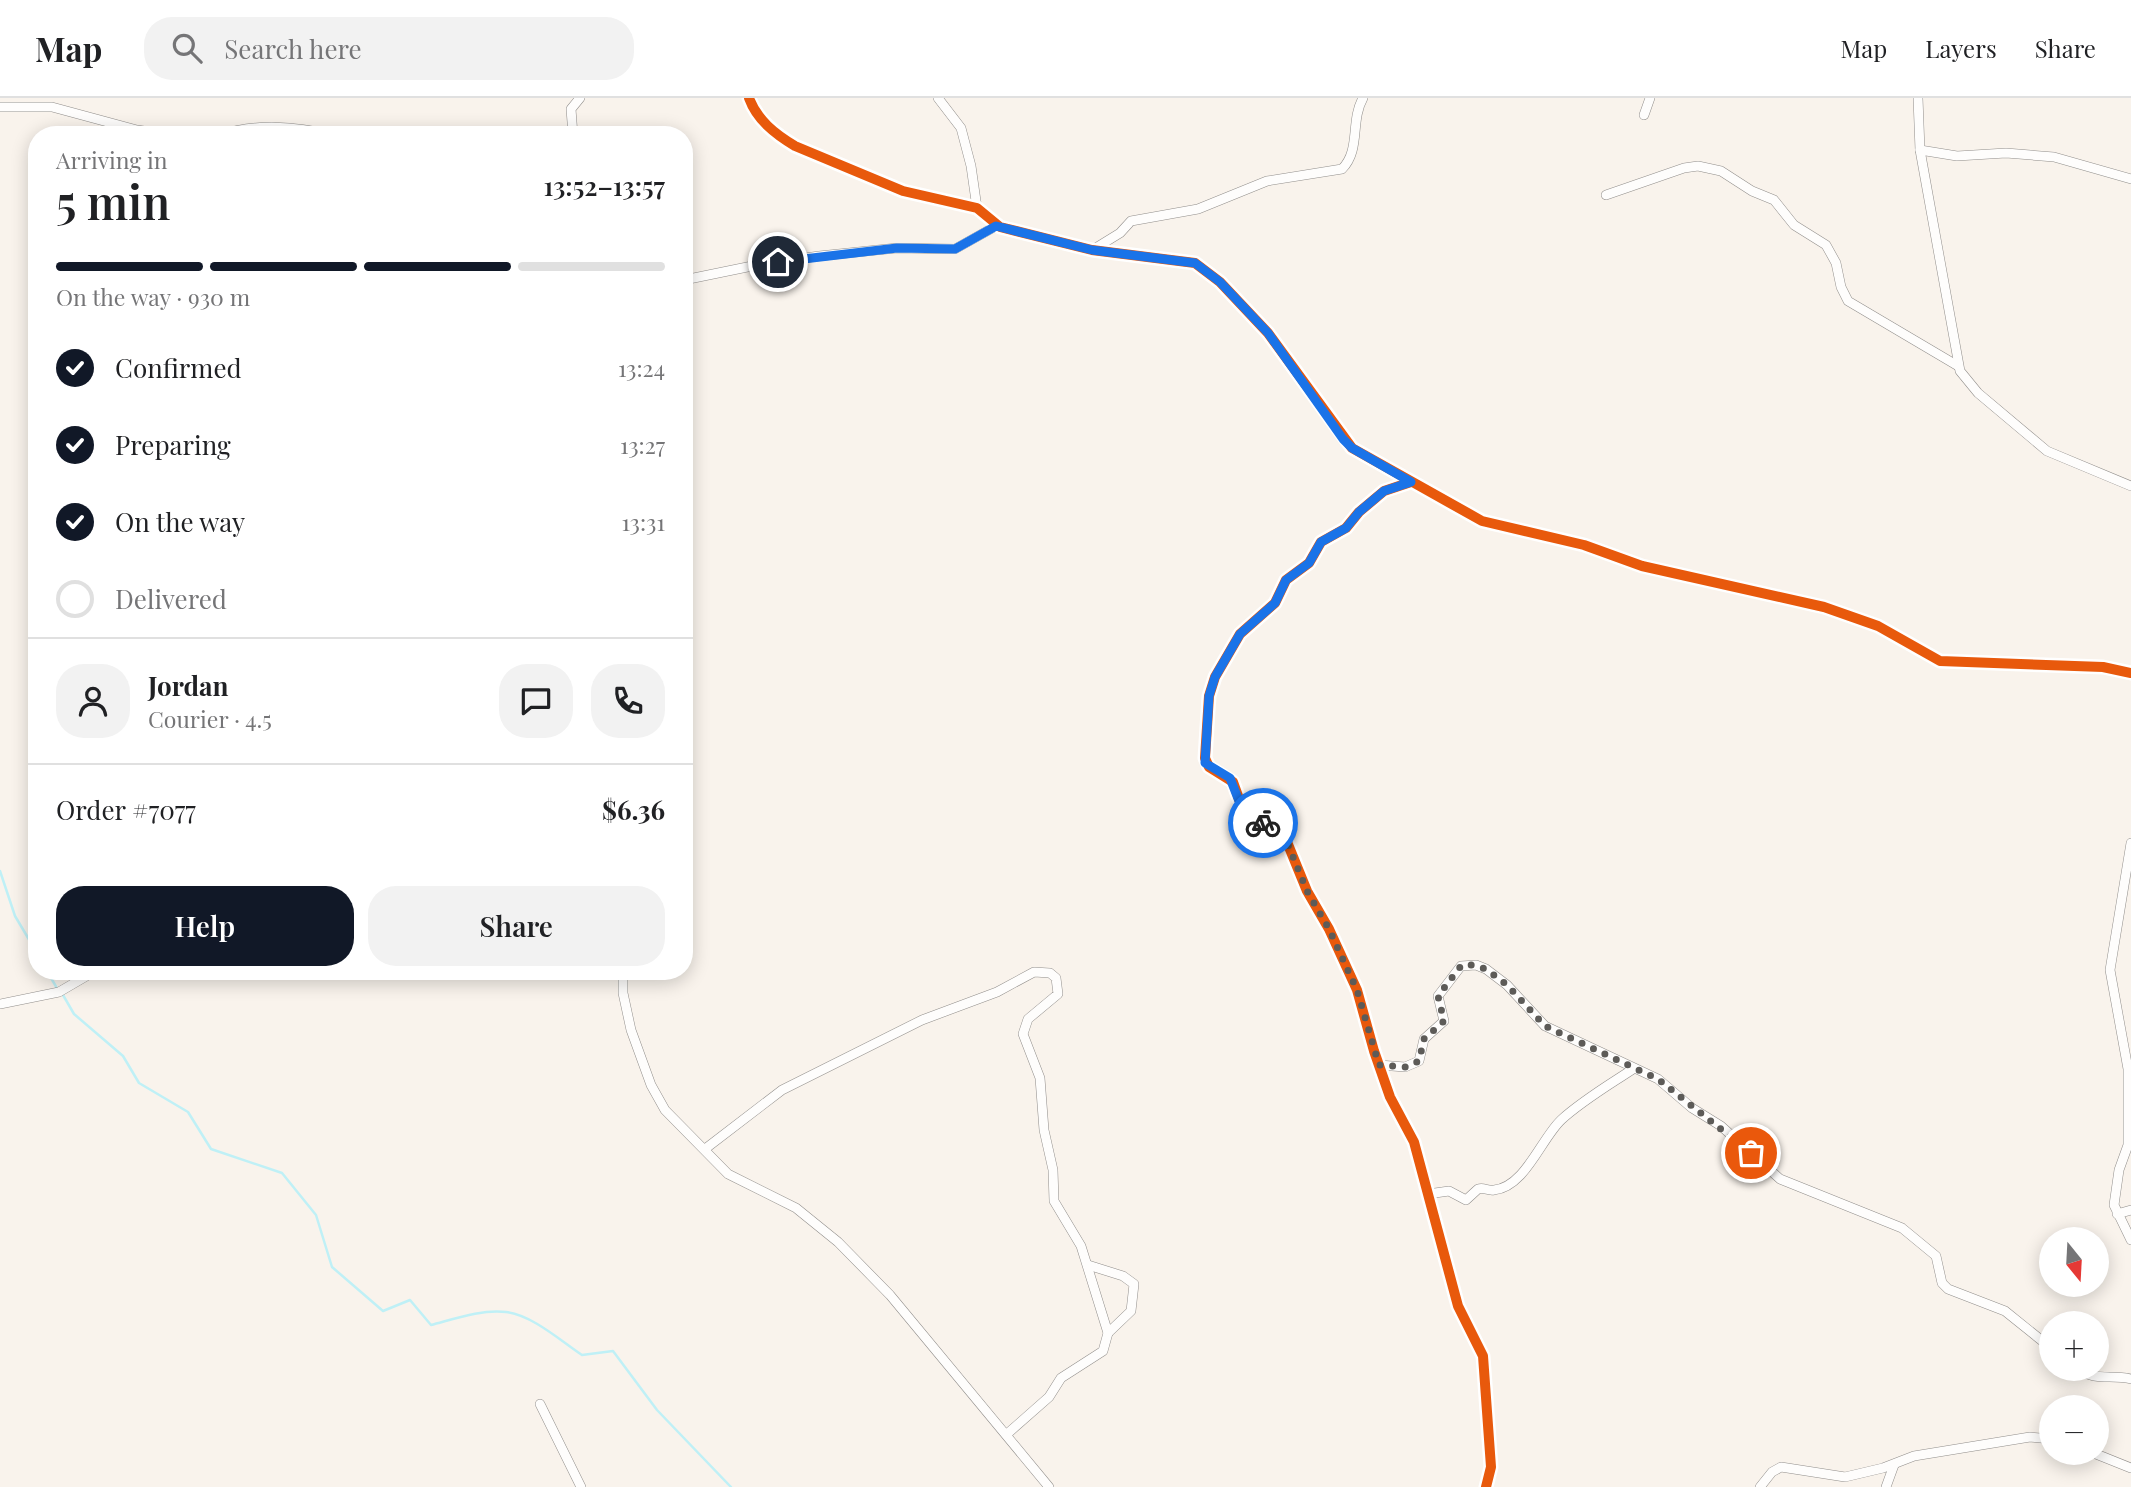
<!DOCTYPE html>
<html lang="en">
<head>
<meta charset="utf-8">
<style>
	body { margin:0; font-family:"Playfair Display",serif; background:#f2f2f2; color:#202124; height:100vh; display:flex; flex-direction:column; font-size:26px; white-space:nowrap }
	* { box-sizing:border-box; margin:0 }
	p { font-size:23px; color:#757577 }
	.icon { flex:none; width:38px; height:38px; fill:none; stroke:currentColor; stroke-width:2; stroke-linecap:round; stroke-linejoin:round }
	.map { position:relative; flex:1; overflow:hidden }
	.sheet { position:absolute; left:28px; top:28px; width:665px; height:854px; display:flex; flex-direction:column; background:#fff; border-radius:28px; box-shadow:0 4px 18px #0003 }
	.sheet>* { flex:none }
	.needle { width:46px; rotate:162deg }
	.buttons { position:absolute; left:2039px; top:1129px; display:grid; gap:14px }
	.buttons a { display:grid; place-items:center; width:70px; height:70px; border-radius:50%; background:#fff; box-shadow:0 4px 18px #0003; font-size:35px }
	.pin { position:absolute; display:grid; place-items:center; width:60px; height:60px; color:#fff; margin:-30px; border:4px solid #fff; border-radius:50%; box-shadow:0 2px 7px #0007 }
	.courier { position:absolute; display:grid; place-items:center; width:70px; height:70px; margin:-35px; border:5px solid #1a73e8; border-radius:50%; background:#fff; color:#222; box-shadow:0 2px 9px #0007 }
	.headline em { font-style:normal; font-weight:600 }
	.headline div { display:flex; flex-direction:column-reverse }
	.headline { display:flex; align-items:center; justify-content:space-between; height:119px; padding:0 28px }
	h1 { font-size:46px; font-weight:600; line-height:52px }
	.bar { display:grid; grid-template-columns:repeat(4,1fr); gap:10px 7px; align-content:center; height:84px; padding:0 28px }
	.bar i { height:9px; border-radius:5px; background:#e0e0e0 }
	.bar .on { background:#111827 }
	.bar p { grid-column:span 4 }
	.line { display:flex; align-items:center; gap:18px; padding:0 28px; border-top:2px solid #e0e0e0 }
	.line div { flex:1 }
	.round { display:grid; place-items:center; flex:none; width:74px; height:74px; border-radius:28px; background:#f2f2f2 }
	ol { padding:0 28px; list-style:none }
	li { display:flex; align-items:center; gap:21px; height:77px }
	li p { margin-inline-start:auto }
	li .icon { padding:7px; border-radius:50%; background:#111827; color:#fff; stroke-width:4 }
	li:last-child { color:#757577 }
	li i { width:38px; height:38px; border:4px solid #e0e0e0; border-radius:50% }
	.cta { display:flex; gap:14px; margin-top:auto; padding:14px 28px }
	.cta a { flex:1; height:80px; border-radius:28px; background:#111827; color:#fff; font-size:28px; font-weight:600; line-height:80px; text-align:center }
	.cta a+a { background:#f2f2f2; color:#202124 }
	header { display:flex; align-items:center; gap:42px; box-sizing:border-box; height:98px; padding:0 35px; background:#fff; border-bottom:2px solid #e0e0e0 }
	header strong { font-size:33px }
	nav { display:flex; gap:38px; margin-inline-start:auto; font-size:24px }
	.search { width:490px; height:63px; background:#f2f2f2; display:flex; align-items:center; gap:18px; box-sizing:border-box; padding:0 24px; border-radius:28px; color:#757577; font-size:26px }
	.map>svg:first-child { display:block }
</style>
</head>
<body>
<header>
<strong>Map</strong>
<div class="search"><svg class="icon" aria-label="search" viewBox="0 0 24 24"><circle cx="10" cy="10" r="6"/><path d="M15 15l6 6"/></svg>Search here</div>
<nav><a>Map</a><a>Layers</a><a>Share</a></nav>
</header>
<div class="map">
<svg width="2131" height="1389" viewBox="0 0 2131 1389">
	<rect width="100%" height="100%" fill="#f9f3ec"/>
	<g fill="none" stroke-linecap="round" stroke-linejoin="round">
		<g stroke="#bff0f6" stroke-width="2.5">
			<path d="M0 773 15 818 37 855"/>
			<path d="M47 873 58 892"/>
			<path d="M63 897 74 916 123 958 139 985 188 1014 211 1051 282 1075 316 1117 332 1169 383 1213 410 1202 431 1227C454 1221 482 1211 506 1214 532 1217 561 1243 582 1257L613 1253 657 1312 731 1389"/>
		</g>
		<defs>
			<g id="street">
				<path d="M749 0C757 22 775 36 795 48L903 93 977 110 1000 129 1092 152 1195 165 1220 184 1268 235 1352 350 1482 423 1584 447 1642 468 1824 509 1878 528 1940 563 2103 569 2131 575"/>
				<path d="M938 0 961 30 971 68 977 110"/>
				<path d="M1918 0 1920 52 1960 273 1978 295 2047 353 2131 388"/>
				<path d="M0 9H52L137 32 171 37"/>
				<path d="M1644 17 1650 0"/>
				<path d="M219 37C257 25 294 28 333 37"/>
				<path d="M573 37 571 11 580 0"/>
				<path d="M1920 52 1957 58 2006 55 2054 59 2131 81"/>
				<path d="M1606 97 1684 70 1698 68 1721 73 1752 93 1774 102 1794 127 1826 147 1836 165 1841 189 1848 203 1958 268"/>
				<path d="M1094 151 1120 135 1131 123 1198 111 1267 83 1342 71C1361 52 1350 23 1363 0"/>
				<path d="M684 182 757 167 819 158 897 150 955 151 996 128"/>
				<path d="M1411 384 1384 393 1359 414 1346 430 1321 444 1309 465 1286 482 1275 505 1240 536 1215 579 1209 598 1205 660 1209 669 1233 684 1248 726 1271 723 1277 728 1287 744 1307 793 1329 831 1357 892 1374 953 1390 999 1414 1044 1458 1208 1483 1258 1491 1369 1486 1389"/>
				<path d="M2131 745 2110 872 2128 971V1047L2119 1072 2114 1107 2131 1142"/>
				<path d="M623 873V895L631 932 651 987 665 1012 728 1076 796 1110 838 1144 890 1197 1049 1389"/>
				<path d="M0 906 59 894 95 873"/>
				<path d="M1379 967 1405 969 1419 963 1424 941 1444 923 1438 898 1461 868 1476 867 1486 871 1507 887 1545 928 1658 981 1692 1010 1721 1028 1780 1081 1902 1130 1936 1158 1942 1185 1948 1191 2005 1213 2051 1250"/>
				<path d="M705 1051 782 992 922 922 997 894 1034 874 1050 875 1056 880 1058 896 1028 921 1023 936 1040 980 1044 1032 1053 1072 1054 1103 1081 1148 1108 1235 1103 1253 1061 1280 1049 1299 1007 1336"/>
				<path d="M1428 1096 1449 1093 1466 1102 1478 1091C1484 1089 1487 1093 1494 1092 1525 1089 1541 1041 1561 1022 1583 1002 1609 987 1633 971"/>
				<path d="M2117 1116 2131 1112"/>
				<path d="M1088 1167 1123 1178 1134 1186 1131 1213 1108 1235"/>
				<path d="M2077 1270C2094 1284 2111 1276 2131 1281"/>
				<path d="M540 1306 581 1389"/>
				<path d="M2091 1354 2131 1370"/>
				<path d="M1760 1389 1772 1374 1781 1369 1845 1379 1883 1370 1914 1358 2030 1339 2051 1341"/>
				<path d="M1886 1389 1894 1367"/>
			</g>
		</defs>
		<use href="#street" stroke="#918e8b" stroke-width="10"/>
		<use href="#street" stroke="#fefdfc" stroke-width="9"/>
		<defs>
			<g id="cycleway">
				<path d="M749 0C757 22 775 36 795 48L903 93 977 110 1000 129 1092 152 1195 165 1220 184 1268 235 1352 350 1482 423 1584 447 1642 468 1824 509 1878 528 1940 563 2103 569 2131 575"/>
				<path d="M1411 384 1384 393 1359 414 1346 430 1321 444 1309 465 1286 482 1275 505 1240 536 1215 579 1209 598 1205 660 1209 669 1233 684 1248 726 1271 723 1277 728 1287 744 1307 793 1329 831 1357 892 1374 953 1390 999 1414 1044 1458 1208 1483 1258 1491 1369 1486 1389"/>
			</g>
		</defs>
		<use href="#cycleway" stroke="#fff" stroke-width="15"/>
		<use href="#cycleway" stroke="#e8590c" stroke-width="10"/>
	</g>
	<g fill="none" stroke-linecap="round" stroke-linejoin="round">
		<path stroke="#5d5b58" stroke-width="7" stroke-dasharray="0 12.6" d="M1263 725H1274L1287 744 1307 793 1329 831 1357 892 1379 967 1405 969 1419 963 1424 941 1444 923 1438 898 1461 868 1468 866 1486 871 1507 887 1545 928 1658 981 1751 1055"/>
		<path stroke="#1a73e8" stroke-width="9" d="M778 164 897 150 955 151 996 128 1092 152 1195 165 1220 184 1268 235 1343 341 1352 350 1411 384 1384 393 1359 414 1346 430 1321 444 1309 465 1286 482 1275 505 1240 536 1215 579 1209 598 1205 665 1230 680 1248 726 1263 725"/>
	</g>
</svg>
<div class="buttons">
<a><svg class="needle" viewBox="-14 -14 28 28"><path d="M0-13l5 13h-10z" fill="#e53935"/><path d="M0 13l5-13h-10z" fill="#757577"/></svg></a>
<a>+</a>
<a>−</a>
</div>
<div class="pin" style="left:1751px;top:1055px;background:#ea580c"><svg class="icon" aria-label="bag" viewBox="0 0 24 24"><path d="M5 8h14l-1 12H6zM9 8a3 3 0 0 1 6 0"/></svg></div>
<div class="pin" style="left:778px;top:164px;background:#1f2937"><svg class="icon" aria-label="home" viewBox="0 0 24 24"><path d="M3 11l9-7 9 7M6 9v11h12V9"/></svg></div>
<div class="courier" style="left:1263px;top:725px"><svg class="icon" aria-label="bike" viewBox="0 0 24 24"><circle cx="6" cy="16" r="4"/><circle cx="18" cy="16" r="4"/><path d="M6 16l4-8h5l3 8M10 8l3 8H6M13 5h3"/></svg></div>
<section class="sheet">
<div class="headline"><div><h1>5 min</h1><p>Arriving in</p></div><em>13:52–13:57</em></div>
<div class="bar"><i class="on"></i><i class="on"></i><i class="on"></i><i></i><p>On the way · 930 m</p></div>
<ol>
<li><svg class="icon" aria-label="check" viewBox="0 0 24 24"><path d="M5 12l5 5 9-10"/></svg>Confirmed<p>13:24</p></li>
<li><svg class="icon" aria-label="check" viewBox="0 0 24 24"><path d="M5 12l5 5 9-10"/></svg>Preparing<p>13:27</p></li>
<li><svg class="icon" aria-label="check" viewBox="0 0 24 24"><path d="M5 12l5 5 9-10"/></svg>On the way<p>13:31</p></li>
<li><i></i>Delivered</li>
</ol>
<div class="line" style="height:126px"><a class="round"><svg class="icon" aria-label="person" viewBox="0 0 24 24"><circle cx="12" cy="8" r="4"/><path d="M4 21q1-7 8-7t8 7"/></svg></a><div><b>Jordan</b><p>Courier · 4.5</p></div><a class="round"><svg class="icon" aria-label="chat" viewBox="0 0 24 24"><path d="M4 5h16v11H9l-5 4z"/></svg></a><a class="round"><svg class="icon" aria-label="phone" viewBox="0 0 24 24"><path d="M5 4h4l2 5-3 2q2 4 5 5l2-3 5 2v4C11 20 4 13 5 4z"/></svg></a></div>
<div class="line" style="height:91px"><div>Order #7077</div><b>$6.36</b></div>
<div class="cta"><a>Help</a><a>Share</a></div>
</section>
</div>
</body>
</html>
